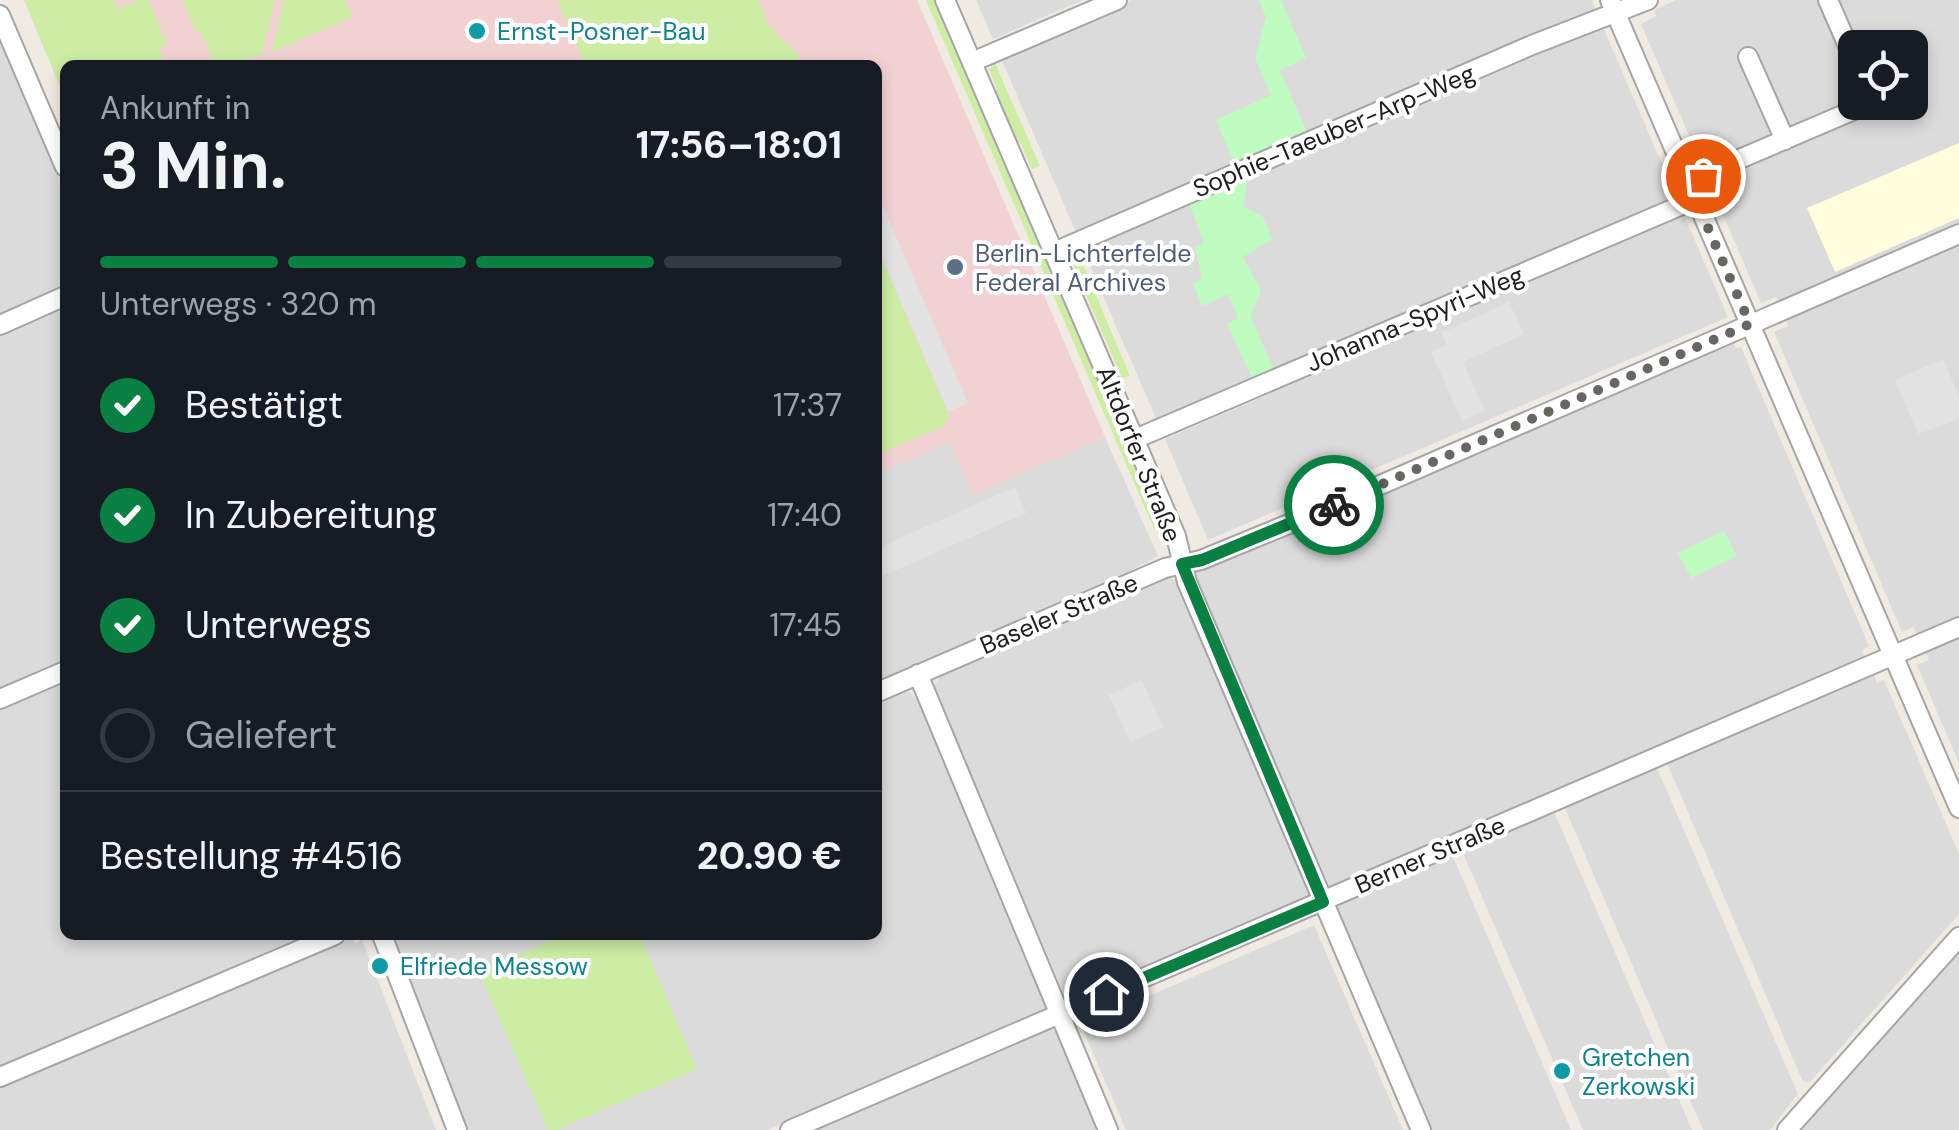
<!DOCTYPE html>
<html lang="de">
<head>
<meta charset="utf-8">
<style>
	body { margin:0; font-family:"DM Sans",sans-serif; background:#242831; color:#f1f3f6; height:100vh; display:flex; flex-direction:column; font-size:38px; white-space:nowrap }
	* { box-sizing:border-box; margin:0 }
	p { font-size:32px; color:#9ea1a6 }
	.icon { flex:none; width:55px; height:55px; fill:none; stroke:currentColor; stroke-width:2; stroke-linecap:round; stroke-linejoin:round }
	.map { position:relative; flex:1; overflow:hidden }
	.details { position:absolute; left:60px; top:60px; width:822px; height:880px; display:flex; flex-direction:column; background:#171b24; border-radius:15px; box-shadow:0 5px 15px #0003 }
	.details>* { flex:none }
	.buttons { position:absolute; left:1838px; top:30px; display:grid; gap:20px }
	.buttons a { display:grid; place-items:center; width:90px; height:90px; border-radius:15px; background:#171b24; box-shadow:0 5px 15px #0003; font-size:50px }
	.pin { position:absolute; display:grid; place-items:center; width:85px; height:85px; color:#fff; margin:-42px; border:5px solid #fff; border-radius:50%; box-shadow:0 2px 10px #0007 }
	.courier { position:absolute; display:grid; place-items:center; width:100px; height:100px; margin:-50px; border:8px solid #0b8043; border-radius:50%; background:#fff; color:#222; box-shadow:0 2px 12px #0007 }
	.summary em { font-style:normal; font-weight:700 }
	.summary div { display:flex; flex-direction:column-reverse }
	.summary { display:flex; align-items:center; justify-content:space-between; height:170px; padding:0 40px }
	h1 { font-size:65px; font-weight:700; line-height:75px }
	.bar { display:grid; grid-template-columns:repeat(4,1fr); gap:15px 10px; align-content:center; height:120px; padding:0 40px }
	.bar i { height:12px; border-radius:8px; background:#363941 }
	.bar .selected { background:#0b8043 }
	.bar p { grid-column:span 4 }
	.line { display:flex; align-items:center; gap:25px; padding:0 40px; border-top:2px solid #363941 }
	.line div { flex:1 }
	ol { padding:0 40px; list-style:none }
	li { display:flex; align-items:center; gap:30px; height:110px }
	li p { margin-inline-start:auto }
	li .icon { padding:10px; border-radius:50%; background:#0b8043; color:#fff; stroke-width:4 }
	li:last-child { color:#9ea1a6 }
	li i { width:55px; height:55px; border:5px solid #363941; border-radius:50% }
	.map>svg:first-child { display:block }
</style>
</head>
<body>
<div class="map">
<svg width="1959" height="1130" viewBox="0 0 1959 1130">
	<rect width="100%" height="100%" fill="#efebe3"/>
	<g fill="#dcdbdb" fill-rule="evenodd">
		<path d="M976 0H1083L993 39Z"/>
		<path d="M1131 0H1592L1597 12 1078 237 1000 56Z"/>
		<path d="M1676 0H1959V228L1780 305 1776 297 1761 303 1641 24 1656 16 1654 10ZM1855 48H1910V102H1855Z"/>
		<path d="M1602 25 1678 201 1159 425 1081 245 1551 41Z"/>
		<path d="M0 39 65 192V287L0 315Z"/>
		<path d="M1684 215 1728 317 1208 540 1165 439 1614 246 1648 224Z"/>
		<path d="M1959 243V617L1917 635 1914 627 1902 632 1774 332 1788 326 1785 317Z"/>
		<path d="M65 306V664L0 692V334Z"/>
		<path d="M1733 339 1735 348 1741 347 1869 646 1862 650 1865 659 1334 887 1325 884 1195 578 1197 571Z"/>
		<path d="M1105 437 1158 556 1117 578 878 681V473L950 442 973 495Z"/>
		<path d="M1169 578 1178 581 1311 891 1307 899 1070 999 1065 996 935 690V684L941 675Z"/>
		<path d="M1959 637V763L1917 665 1929 660 1926 651Z"/>
		<path d="M1873 673 1877 683 1884 680 1959 854V914L1809 1083 1802 1080 1667 763Z"/>
		<path d="M65 681V935H319L0 1070V708Z"/>
		<path d="M901 692H909L918 700 1047 1004 1045 1010 768 1130H467L391 935H878V702Z"/>
		<path d="M1657 768 1798 1094 1770 1130H1703L1565 808Z"/>
		<path d="M1554 812 1692 1130H1583L1463 853 1468 848Z"/>
		<path d="M1451 855 1455 861 1571 1130H1429L1335 912 1340 903Z"/>
		<path d="M1314 925 1403 1130H1126L1081 1025Z"/>
		<path d="M352 936 355 943 362 940 436 1130H0V1087Z"/>
		<path d="M1959 954V1130H1801Z"/>
		<path d="M1048 1028 1056 1031 1098 1130H810Z"/>
	</g>
	<path fill="#f1d1d1" d="M24 0H917L1105 437 973 495 950 442 878 473V65H65V98Z"/>
	<path fill="#fffddc" d="M1959 143V218L1835 272 1807 208Z"/>
	<g fill="#cdeda5">
		<path d="M24 0H114L118 9 138 0H149L167 45 159 49 166 65H65V98Z"/>
		<path d="M183 0H275L262 54 236 65H215L201 31 196 32Z"/>
		<path d="M284 0H345L353 17 272 52Z"/>
		<path d="M557 0H758L770 28 808 65H585Z"/>
		<path d="M926 0H937L1163 526 1154 529Z"/>
		<path d="M995 63 1040 166 1032 169 1021 144 1014 141 995 95 997 89 989 70Z"/>
		<path d="M878 249 949 416 942 427 878 454Z"/>
		<path d="M1077 250 1130 376 1122 378 1070 258Z"/>
		<path d="M564 935H640L697 1069 556 1130H548L479 972Z"/>
	</g>
	<g fill="#bdfcbe">
		<path d="M1259 0H1281L1306 58 1280 70 1306 131 1234 163 1216 120 1271 95 1255 58 1266 17Z"/>
		<path d="M1248 179 1243 206 1263 217 1272 239 1243 257 1261 291 1250 316 1274 370V375L1255 384 1227 324 1238 318 1228 294 1202 306 1193 283 1202 278 1195 247 1204 243 1189 204Z"/>
		<path d="M1724 531 1737 556 1691 578 1678 553Z"/>
	</g>
	<g fill="#e2e2e2">
		<path d="M878 195 968 403 948 412 878 249Z"/>
		<path d="M1509 302 1524 334 1463 362 1485 411 1462 421 1431 352 1447 344 1441 333Z"/>
		<path d="M1943 359 1959 396V419L1918 434 1895 380Z"/>
		<path d="M1015 487 1026 513 878 578V548Z"/>
		<path d="M1142 680 1163 727 1130 742 1109 695Z"/>
	</g>
	<g fill="none" stroke-linecap="round" stroke-linejoin="round">
		<defs>
			<g id="minor">
				<path d="M945 0 1176 536 1187 582 1421 1130"/>
				<path d="M1610 0 1959 808"/>
				<path d="M1828 0 1855 62"/>
				<path d="M0 15 65 167"/>
				<path d="M1748 57 1785 140"/>
				<path d="M972 62 1117 0"/>
				<path d="M1910 87 1916 85"/>
				<path d="M1688 181 1873 102"/>
				<path d="M1054 252 1532 45 1648 0"/>
				<path d="M0 325 65 296"/>
				<path d="M1135 439 1696 199"/>
				<path d="M918 674 1108 1130"/>
				<path d="M878 692 1165 568 1201 560 1318 512 1959 234"/>
				<path d="M0 699 65 671"/>
				<path d="M382 935 457 1130"/>
				<path d="M0 1077 335 935"/>
				<path d="M790 1130 1959 627"/>
				<path d="M1787 1130 1959 937"/>
			</g>
		</defs>
		<use href="#minor" stroke="#a5a5a5" stroke-width="22"/>
		<use href="#minor" stroke="#fff" stroke-width="18"/>
	</g>
	<g fill="none" stroke-linecap="round" stroke-linejoin="round">
		<path stroke="#676663" stroke-width="10" stroke-dasharray="0 18" d="M1334 505 1750 324 1688 182 1703 176"/>
		<path stroke="#0b8043" stroke-width="12" d="M1106 994 1323 902 1182 564 1202 560 1334 505"/>
	</g>
	<g fill="#0f9aa8" stroke="#fff" stroke-width="4">
		<circle cx="477" cy="31" r="10"/>
		<circle cx="380" cy="966" r="10"/>
		<circle cx="1562" cy="1071" r="10"/>
	</g>
	<circle fill="#5c6f8a" stroke="#fff" stroke-width="4" cx="955" cy="267" r="10"/>
	<g text-anchor="middle" dominant-baseline="central" stroke-width="8" stroke-linejoin="round" paint-order="stroke">
		<g font-size="25" fill="#0d838f" stroke="#fff" text-anchor="start">
			<text x="497" y="31">Ernst-Posner-Bau</text>
			<text x="400" y="966">Elfriede Messow</text>
			<text x="1582" y="1057">Gretchen<tspan x="1582" dy="29">Zerkowski</tspan></text>
		</g>
		<g font-size="25" fill="#1e1e1e" stroke="#fff">
			<text transform="translate(1334 131) rotate(-23)">Sophie-Taeuber-Arp-Weg</text>
			<text transform="translate(1415 319) rotate(-23)">Johanna-Spyri-Weg</text>
			<text transform="translate(1139 454) rotate(68)">Altdorfer Straße</text>
			<text transform="translate(1059 614) rotate(-23)">Baseler Straße</text>
			<text transform="translate(1430 855) rotate(-23)">Berner Straße</text>
		</g>
		<g font-size="25" fill="#4e5e75" stroke="#fff" text-anchor="start">
			<text x="975" y="253">Berlin-Lichterfelde<tspan x="975" dy="29">Federal Archives</tspan></text>
		</g>
	</g>
</svg>
<div class="buttons">
<a><svg class="icon" aria-label="locate" viewBox="0 0 24 24"><circle cx="12" cy="12" r="6"/><path d="M12 2v4M12 18v4M2 12h4M18 12h4"/></svg></a>
</div>
<div class="pin" style="left:1703px;top:176px;background:#ea580c"><svg class="icon" aria-label="bag" viewBox="0 0 24 24"><path d="M5 8h14l-1 12H6zM9 8a3 3 0 0 1 6 0"/></svg></div>
<div class="pin" style="left:1106px;top:994px;background:#1f2937"><svg class="icon" aria-label="home" viewBox="0 0 24 24"><path d="M3 11l9-7 9 7M6 9v11h12V9"/></svg></div>
<div class="courier" style="left:1334px;top:505px"><svg class="icon" aria-label="bike" viewBox="0 0 24 24"><circle cx="6" cy="16" r="4"/><circle cx="18" cy="16" r="4"/><path d="M6 16l4-8h5l3 8M10 8l3 8H6M13 5h3"/></svg></div>
<section class="details">
<div class="summary"><div><h1>3 Min.</h1><p>Ankunft in</p></div><em>17:56–18:01</em></div>
<div class="bar"><i class="selected"></i><i class="selected"></i><i class="selected"></i><i></i><p>Unterwegs · 320 m</p></div>
<ol>
<li><svg class="icon" aria-label="check" viewBox="0 0 24 24"><path d="M5 12l5 5 9-10"/></svg>Bestätigt<p>17:37</p></li>
<li><svg class="icon" aria-label="check" viewBox="0 0 24 24"><path d="M5 12l5 5 9-10"/></svg>In Zubereitung<p>17:40</p></li>
<li><svg class="icon" aria-label="check" viewBox="0 0 24 24"><path d="M5 12l5 5 9-10"/></svg>Unterwegs<p>17:45</p></li>
<li><i></i>Geliefert</li>
</ol>
<div class="line" style="height:130px"><div>Bestellung #4516</div><b>20.90 €</b></div>
</section>
</div>
</body>
</html>
